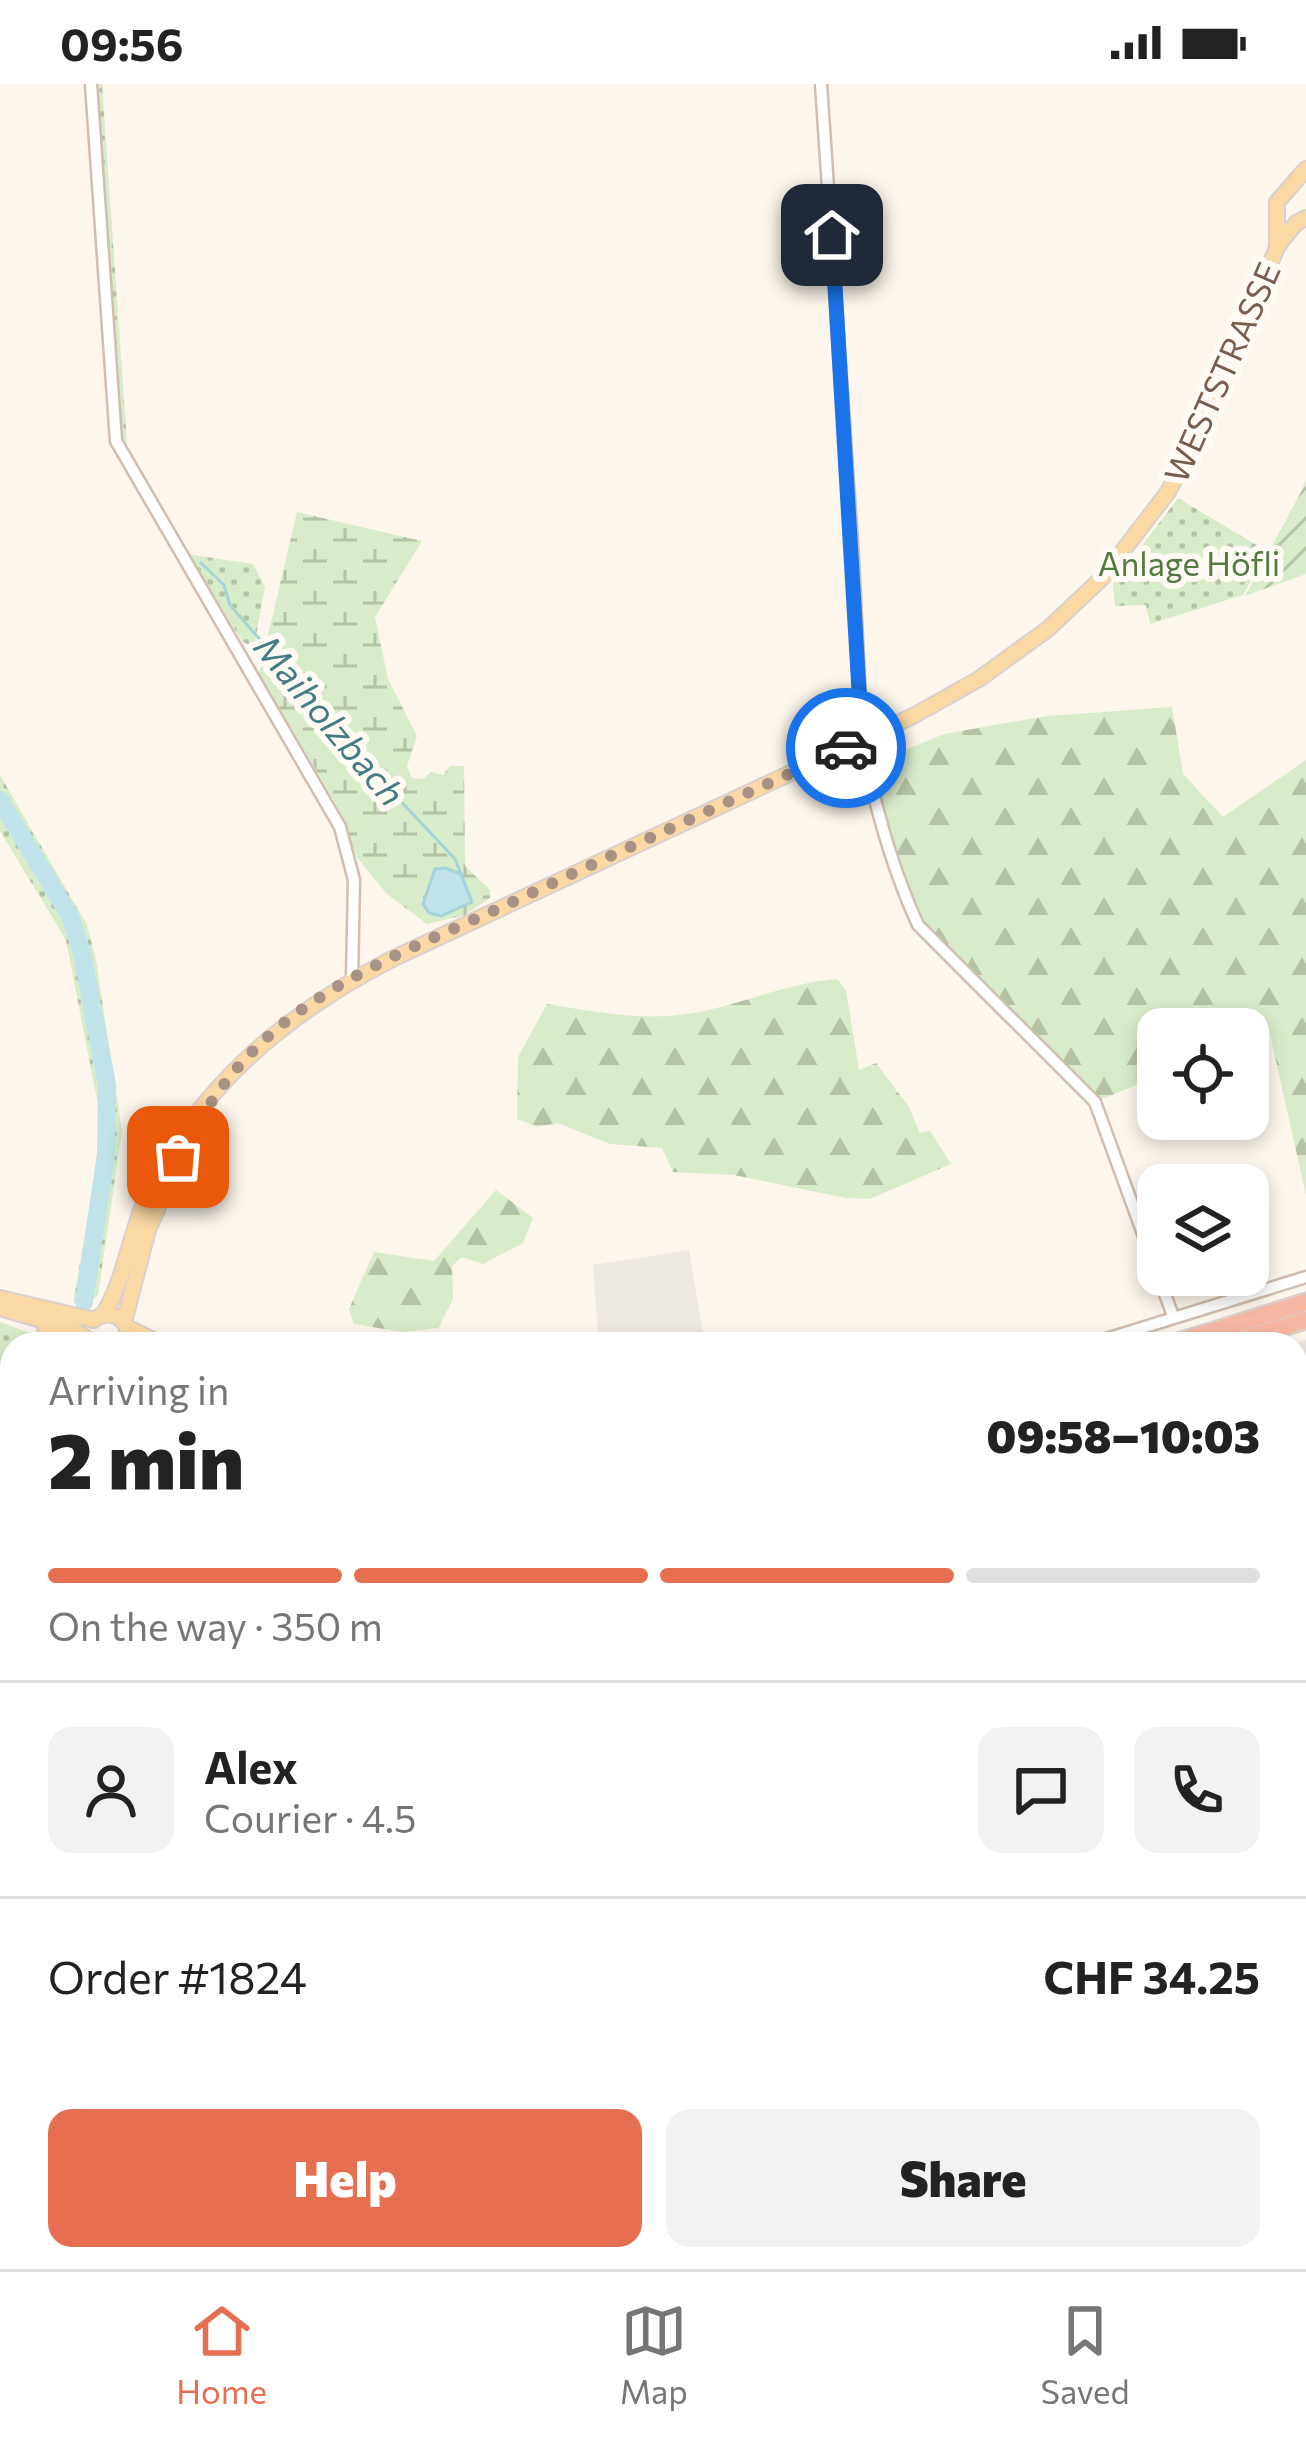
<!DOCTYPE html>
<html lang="en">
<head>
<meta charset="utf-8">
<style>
	body { margin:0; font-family:Commissioner,sans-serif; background:#f2f2f2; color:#222; height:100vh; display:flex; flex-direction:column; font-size:45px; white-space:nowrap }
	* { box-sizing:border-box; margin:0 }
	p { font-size:39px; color:#767676 }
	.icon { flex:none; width:66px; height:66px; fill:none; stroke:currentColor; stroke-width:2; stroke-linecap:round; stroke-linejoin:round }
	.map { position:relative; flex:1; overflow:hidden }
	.side { position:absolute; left:0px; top:1248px; width:1308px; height:939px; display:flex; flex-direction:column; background:#fff; border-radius:36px 36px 0 0; box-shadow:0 6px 18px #0003 }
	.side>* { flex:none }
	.fabs { position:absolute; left:1137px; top:924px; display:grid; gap:24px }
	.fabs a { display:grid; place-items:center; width:132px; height:132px; border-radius:24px; background:#fff; box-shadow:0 6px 18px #0003; font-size:60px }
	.pin { position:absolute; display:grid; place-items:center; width:102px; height:102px; color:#fff; margin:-51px; border-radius:24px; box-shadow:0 6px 18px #0006 }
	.courier { position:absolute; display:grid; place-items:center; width:120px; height:120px; margin:-60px; border:9px solid #1a73e8; border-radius:50%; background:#fff; color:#222; box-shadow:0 3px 15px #0007 }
	.overview em { font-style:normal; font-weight:800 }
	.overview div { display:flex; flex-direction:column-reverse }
	.overview { display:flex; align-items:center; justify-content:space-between; height:204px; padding:0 48px }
	h1 { font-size:78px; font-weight:800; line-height:90px }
	.bar { display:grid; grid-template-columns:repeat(4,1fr); gap:18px 12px; align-content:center; height:144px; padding:0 48px }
	.bar i { height:15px; border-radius:9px; background:#e0e0e0 }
	.bar .current { background:#e76f51 }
	.bar p { grid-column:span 4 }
	.line { display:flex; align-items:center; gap:30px; padding:0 48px; border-top:3px solid #e0e0e0 }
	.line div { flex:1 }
	.round { display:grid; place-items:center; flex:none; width:126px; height:126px; border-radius:24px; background:#f2f2f2 }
	.button { display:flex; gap:24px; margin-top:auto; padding:24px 48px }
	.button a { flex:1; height:138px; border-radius:24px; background:#e76f51; color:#fff; font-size:48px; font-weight:800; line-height:138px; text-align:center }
	.button a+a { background:#f2f2f2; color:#222 }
	.status { display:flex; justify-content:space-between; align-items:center; height:84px; padding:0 60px; background:#fff; direction:ltr }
	.status svg { height:33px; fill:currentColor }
	.tabs { display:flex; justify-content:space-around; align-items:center; height:168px; border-top:3px solid #e0e0e0; background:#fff; font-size:33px; color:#767676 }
	.tabs a { display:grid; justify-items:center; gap:6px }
	.tabs .current { color:#e76f51 }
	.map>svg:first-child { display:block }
</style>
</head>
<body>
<div class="status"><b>09:56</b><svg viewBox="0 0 49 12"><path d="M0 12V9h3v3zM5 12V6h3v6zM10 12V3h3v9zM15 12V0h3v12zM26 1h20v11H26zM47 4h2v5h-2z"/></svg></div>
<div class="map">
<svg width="1306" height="2185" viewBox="0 0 1306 2185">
	<defs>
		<pattern id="grass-dots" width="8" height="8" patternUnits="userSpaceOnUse" patternTransform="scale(3)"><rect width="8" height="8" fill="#d8ecc9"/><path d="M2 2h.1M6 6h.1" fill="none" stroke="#b4c2a5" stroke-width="1.8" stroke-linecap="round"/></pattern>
		<pattern id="forest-firs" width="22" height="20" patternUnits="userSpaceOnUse" patternTransform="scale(3)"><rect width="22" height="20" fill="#d8ecc9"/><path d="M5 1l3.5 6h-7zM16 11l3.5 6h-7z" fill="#b4c2a5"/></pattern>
		<pattern id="wetland-marsh" width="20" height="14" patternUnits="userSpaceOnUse" patternTransform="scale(3)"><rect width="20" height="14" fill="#d8ecc9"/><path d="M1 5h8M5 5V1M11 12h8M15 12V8" fill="none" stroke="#b4c2a5"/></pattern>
		<pattern id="garden-furrows" width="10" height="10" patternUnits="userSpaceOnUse" patternTransform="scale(3)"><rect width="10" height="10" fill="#d8ecc9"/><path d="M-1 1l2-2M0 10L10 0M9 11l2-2" fill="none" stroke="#b4c2a5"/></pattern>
	</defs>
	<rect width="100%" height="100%" fill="#fdf6ec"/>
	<path fill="#f5e8da" d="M1296 1469H1306V2185H1247L1248 2175H1296Z"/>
	<g fill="#efe9e4">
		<path d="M689 1166 705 1260H599L593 1181Z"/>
		<path d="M1306 1256V1469H1296V1260H1293Z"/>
	</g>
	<g fill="url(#grass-dots)">
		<path d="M92 0H102L127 359 116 357Z"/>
		<path d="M1178 414 1268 468 1243 511 1150 540 1146 521 1115 522 1113 500Z"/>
		<path d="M186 470 253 480 265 503 254 563 243 558Z"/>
		<path d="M0 691 87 841 96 876 122 1047 98 1211 86 1220 73 1219 96 1088 99 1026 66 856 0 747Z"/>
		<path d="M0 1238 60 1260H12V1439L0 1438Z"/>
	</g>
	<g fill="url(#forest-firs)">
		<path d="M1172 623 1183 690 1223 733 1306 676V1111L1269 946 1248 954V945H1158V992L1095 1018 918 841 867 682 944 650 1047 632Z"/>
		<path d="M837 895 846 906 859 986 876 979 909 1023 920 1049 930 1047 951 1080 870 1115 846 1114 734 1091 673 1088 662 1064 610 1060 558 1039 538 1043 517 1035 518 973 547 920C591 927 635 936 679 931 733 925 783 899 837 895Z"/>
		<path d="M496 1106 533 1134 523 1159 483 1180 462 1173 452 1182 453 1215 438 1244 402 1248 354 1240 349 1225 374 1168 434 1177Z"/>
		<path d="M29 2175H817L800 2185H29Z"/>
	</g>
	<path fill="url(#wetland-marsh)" d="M297 428 422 457 375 533 388 595 417 652 407 682 412 694 423 695 431 688 443 691 450 682H464L465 782 490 806V814L465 831 427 840 387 810 356 772 340 727 259 589Z"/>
	<path fill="url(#garden-furrows)" d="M1306 396V490L1245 512 1301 408Z"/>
	<path fill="#bfe3e8" stroke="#a5d3da" stroke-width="3" d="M445 784 461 790 472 818 441 832 429 829 423 820 435 785Z"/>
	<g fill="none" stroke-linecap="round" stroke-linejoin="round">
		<g stroke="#a5d3da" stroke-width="3">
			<path d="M201 479 224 501 230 521 322 627 331 643 455 775 461 790"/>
			<path d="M111 2175V2185"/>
			<path d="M579 2175 585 2185"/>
		</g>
		<g stroke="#bfe3e8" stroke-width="18">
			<path d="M0 716 70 832 82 869 107 1001 106 1071 84 1218"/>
			<path d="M0 1675 12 1614"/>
			<path d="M76 2175 80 2185"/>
		</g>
		<defs>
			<g id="minor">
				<path d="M91 0 116 357 340 743 354 796 352 895"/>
				<path d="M821 0 853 474 862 657C874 719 892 784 918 841L1095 1018 1173 1232"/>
				<path d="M1090 1260 1306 1193"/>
				<path d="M1296 1345H1306"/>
				<path d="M1296 1469H1306"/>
				<path d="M0 1498 12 1500"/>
				<path d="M1296 1774 1306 1770"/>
				<path d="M1296 1993 1306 2047"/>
				<path d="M1296 2064H1306"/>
				<path d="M1022 2185V2175"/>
			</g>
			<g id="major">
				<path d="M1277 163V118L1306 85"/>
				<path d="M0 1214 94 1236"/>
				<path d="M0 1224 72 1245 89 1256"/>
				<path d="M103 1231C124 1197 129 1154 145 1117 194 1005 286 930 392 875L913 632 979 595 1048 545 1102 494 1168 408 1213 323 1277 163 1296 139 1306 134"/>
				<path d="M96 1234C108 1227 120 1231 127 1243V1260"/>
				<path d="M124 1238 148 1146 190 1051"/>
				<path d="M127 1243 161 1260"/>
				<path d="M45 1245 71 1260"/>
				<path d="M1296 1597 1306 1599"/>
				<path d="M9 2185 12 2094"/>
				<path d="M22 2185V2175"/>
			</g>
			<g id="highway">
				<path d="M1172 1260 1306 1218"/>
				<path d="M1228 1260 1306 1236"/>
				<path d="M0 1745 12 1712"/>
				<path d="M0 1786 12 1790"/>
				<path d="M0 1873 12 1865"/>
				<path d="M0 1895 12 1887"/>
				<path d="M0 2028 12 2024"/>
				<path d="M0 2070 11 2103"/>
			</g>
		</defs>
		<use href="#minor" stroke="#d1beb0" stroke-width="15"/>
		<use href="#major" stroke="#dad1cd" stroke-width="18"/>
		<use href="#highway" stroke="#dad1cd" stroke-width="21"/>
		<use href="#minor" stroke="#fff" stroke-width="10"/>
		<use href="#major" stroke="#fbd9a5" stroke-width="14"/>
		<use href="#highway" stroke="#f7b7a3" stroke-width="16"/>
	</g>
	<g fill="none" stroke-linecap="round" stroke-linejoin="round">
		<path stroke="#a89285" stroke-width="12" stroke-dasharray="0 21.6" d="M178 1073C209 1018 235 978 285 938 350 887 430 856 504 822 618 768 732 716 846 664"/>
		<path stroke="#1a73e8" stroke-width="15" d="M832 151 862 657 846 664"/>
	</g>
	<g text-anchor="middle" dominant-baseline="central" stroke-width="12" stroke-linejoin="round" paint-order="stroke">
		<g font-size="33" fill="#7a5c4d" stroke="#fffaf3">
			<text transform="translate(1221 288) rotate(-66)">WESTSTRASSE</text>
		</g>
		<g font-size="33" fill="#537a41" stroke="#fffaf3">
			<text x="1189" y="478">Anlage Höfli</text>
		</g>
		<g font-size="36" font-style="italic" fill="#437c86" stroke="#fffaf3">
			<text transform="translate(331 635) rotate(50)">Maiholzbach</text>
		</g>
	</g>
</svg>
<div class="fabs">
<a><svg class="icon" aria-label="locate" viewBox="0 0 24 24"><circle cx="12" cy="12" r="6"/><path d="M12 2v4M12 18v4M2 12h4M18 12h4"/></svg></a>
<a><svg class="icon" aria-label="layers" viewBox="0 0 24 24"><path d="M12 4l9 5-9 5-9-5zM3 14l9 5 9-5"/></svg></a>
</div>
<div class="pin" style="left:178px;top:1073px;background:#ea580c"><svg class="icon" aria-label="bag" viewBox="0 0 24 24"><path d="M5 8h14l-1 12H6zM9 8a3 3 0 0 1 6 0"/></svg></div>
<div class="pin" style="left:832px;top:151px;background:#1f2937"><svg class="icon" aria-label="home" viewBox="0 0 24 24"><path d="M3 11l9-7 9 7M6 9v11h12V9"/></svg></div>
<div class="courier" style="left:846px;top:664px"><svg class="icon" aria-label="car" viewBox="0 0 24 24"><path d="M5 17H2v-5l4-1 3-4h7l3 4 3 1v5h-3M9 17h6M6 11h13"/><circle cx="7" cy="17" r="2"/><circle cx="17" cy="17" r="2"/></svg></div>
<section class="side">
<div class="overview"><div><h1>2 min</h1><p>Arriving in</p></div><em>09:58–10:03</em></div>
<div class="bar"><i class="current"></i><i class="current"></i><i class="current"></i><i></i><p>On the way · 350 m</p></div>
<div class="line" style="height:216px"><a class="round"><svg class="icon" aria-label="person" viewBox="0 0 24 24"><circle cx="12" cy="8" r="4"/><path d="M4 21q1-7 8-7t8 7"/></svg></a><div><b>Alex</b><p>Courier · 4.5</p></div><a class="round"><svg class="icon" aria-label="chat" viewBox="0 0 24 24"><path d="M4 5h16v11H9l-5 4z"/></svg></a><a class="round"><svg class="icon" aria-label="phone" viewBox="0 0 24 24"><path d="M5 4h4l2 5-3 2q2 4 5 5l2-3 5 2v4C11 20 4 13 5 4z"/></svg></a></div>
<div class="line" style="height:156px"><div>Order #1824</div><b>CHF 34.25</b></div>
<div class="button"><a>Help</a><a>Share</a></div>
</section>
</div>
<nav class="tabs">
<a class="current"><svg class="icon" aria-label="home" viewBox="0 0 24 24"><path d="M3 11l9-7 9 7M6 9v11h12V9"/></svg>Home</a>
<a><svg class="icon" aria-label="map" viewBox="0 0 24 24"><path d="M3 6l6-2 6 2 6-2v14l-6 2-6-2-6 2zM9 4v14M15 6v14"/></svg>Map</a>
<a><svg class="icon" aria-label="saved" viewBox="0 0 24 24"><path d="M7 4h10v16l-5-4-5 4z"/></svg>Saved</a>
</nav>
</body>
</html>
